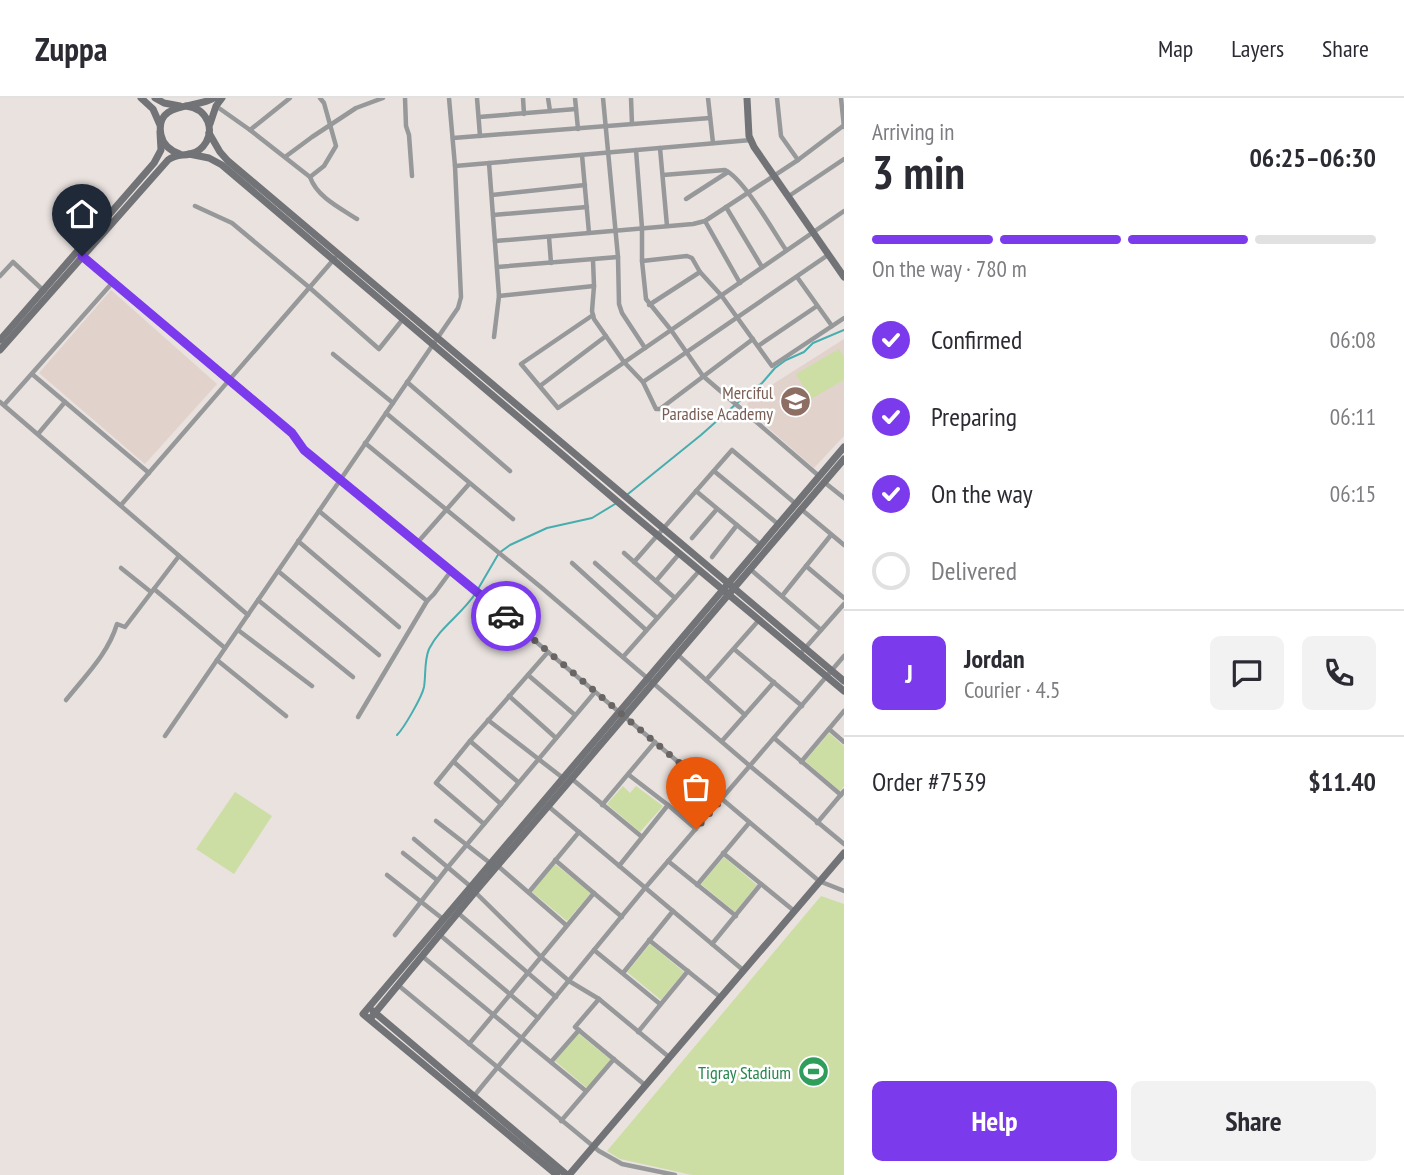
<!DOCTYPE html>
<html lang="en">
<head>
<meta charset="utf-8">
<style>
	body { margin:0; font-family:"PT Sans Narrow",sans-serif; background:#f2f2f3; color:#2b2b33; height:100vh; display:flex; flex-direction:column; font-size:26px; white-space:nowrap }
	* { box-sizing:border-box; margin:0 }
	p { font-size:23px; color:#7c7c81 }
	.icon { flex:none; width:38px; height:38px; fill:none; stroke:currentColor; stroke-width:2; stroke-linecap:round; stroke-linejoin:round }
	.map { position:relative; flex:1; overflow:hidden }
	.details { display:flex; flex-direction:column; background:#fff; width:560px }
	.details>* { flex:none }
	.pin { position:absolute; display:grid; place-items:center; width:60px; height:60px; color:#fff; margin:-72px -30px; border-radius:50% 50% 50% 0; rotate:-45deg; box-shadow:0 0 7px #0007 }
	.pin .icon { rotate:45deg }
	.courier { position:absolute; display:grid; place-items:center; width:70px; height:70px; margin:-35px; border:5px solid #7c3aed; border-radius:50%; background:#fff; color:#222; box-shadow:0 2px 9px #0007 }
	.head em { font-style:normal; font-weight:600 }
	.head div { display:flex; flex-direction:column-reverse }
	.head { display:flex; align-items:center; justify-content:space-between; height:119px; padding:0 28px }
	h1 { font-size:46px; font-weight:600; line-height:52px }
	.bar { display:grid; grid-template-columns:repeat(4,1fr); gap:10px 7px; align-content:center; height:84px; padding:0 28px }
	.bar i { height:9px; border-radius:5px; background:#e1e1e2 }
	.bar .current { background:#7c3aed }
	.bar p { grid-column:span 4 }
	.line { display:flex; align-items:center; gap:18px; padding:0 28px; border-top:2px solid #e1e1e2 }
	.line div { flex:1 }
	.round { display:grid; place-items:center; flex:none; width:74px; height:74px; border-radius:10px; background:#f2f2f3 }
	ol { padding:0 28px; list-style:none }
	li { display:flex; align-items:center; gap:21px; height:77px }
	li p { margin-inline-start:auto }
	li .icon { padding:7px; border-radius:50%; background:#7c3aed; color:#fff; stroke-width:4 }
	li:last-child { color:#7c7c81 }
	li i { width:38px; height:38px; border:4px solid #e1e1e2; border-radius:50% }
	.action { display:flex; gap:14px; margin-top:auto; padding:14px 28px }
	.action a { flex:1; height:80px; border-radius:10px; background:#7c3aed; color:#fff; font-size:28px; font-weight:600; line-height:80px; text-align:center }
	.action a+a { background:#f2f2f3; color:#2b2b33 }
	header { display:flex; align-items:center; gap:42px; box-sizing:border-box; height:98px; padding:0 35px; background:#fff; border-bottom:2px solid #e1e1e2 }
	header strong { font-size:33px }
	nav { display:flex; gap:38px; margin-inline-start:auto; font-size:24px }
	main { display:flex; flex:1; min-height:0 }
	.map>svg:first-child { display:block }
</style>
</head>
<body>
<header>
<strong>Zuppa</strong>
<nav><a>Map</a><a>Layers</a><a>Share</a></nav>
</header>
<main>
<div class="map">
<svg width="844" height="1077" viewBox="0 0 844 1077">
	<rect width="100%" height="100%" fill="#e9e2df"/>
	<g fill="#e1d3cc">
		<path d="M111 192 217 286 145 366 39 275Z"/>
		<path d="M844 241V338L814 370 750 314 747 306 751 300Z"/>
	</g>
	<g fill="#ccdea4">
		<path d="M839 251 844 260V282L811 301 796 276Z"/>
		<path d="M829 635 844 648V688L840 693 805 663Z"/>
		<path d="M623 688 630 695 636 688 663 708 640 734 607 706Z"/>
		<path d="M235 694 272 718 234 776 196 751Z"/>
		<path d="M724 759 757 787 735 814 701 786Z"/>
		<path d="M555 766 591 795 567 823 532 794Z"/>
		<path d="M821 798 844 806V1077H692L620 1061 607 1053Z"/>
		<path d="M650 846 684 874 661 902 627 874Z"/>
		<path d="M578 935 611 962 587 990 555 963Z"/>
	</g>
	<g fill="none" stroke-linecap="round" stroke-linejoin="round">
		<g stroke="#47adaf" stroke-width="2">
			<path d="M628 396 701 337 736 306 762 285 775 270 786 262 804 254 813 245 844 232"/>
			<path d="M478 491 499 455 510 447 547 430 592 420 615 406"/>
			<path d="M397 637C404 630 422 599 424 589 426 577 424 563 429 551 440 529 462 516 475 496"/>
		</g>
		<g stroke="#97989a" stroke-width="4.5">
			<path d="M405 0 406 28 409 37 412 78"/>
			<path d="M477 0 480 38"/>
			<path d="M523 0 524 16"/>
			<path d="M548 0 550 13"/>
			<path d="M575 0 578 31"/>
			<path d="M603 0 618 159 619 206 622 215 645 250"/>
			<path d="M631 0 632 26"/>
			<path d="M708 0 713 45"/>
			<path d="M777 0 781 38 798 62"/>
			<path d="M841 0 844 29"/>
			<path d="M216 8 250 32 290 0"/>
			<path d="M479 19 576 11"/>
			<path d="M250 32 310 79C317 99 340 110 357 121"/>
			<path d="M453 40 710 20"/>
			<path d="M660 50 667 128"/>
			<path d="M636 52 642 130V163L646 201 671 232 703 278 819 378"/>
			<path d="M582 57 589 135"/>
			<path d="M285 59 312 39 356 10 383 0"/>
			<path d="M489 65 499 198 494 239"/>
			<path d="M455 68 751 42"/>
			<path d="M663 77 725 72C744 81 773 133 786 152"/>
			<path d="M310 79 324 68 336 48 324 5 320 0"/>
			<path d="M492 97 585 87"/>
			<path d="M789 98 844 61"/>
			<path d="M686 101 728 74"/>
			<path d="M195 108 232 125 310 190 379 251 403 221"/>
			<path d="M726 109 762 169"/>
			<path d="M493 117 587 109"/>
			<path d="M705 123 740 185"/>
			<path d="M549 139 551 165"/>
			<path d="M495 143 693 126 705 123 798 62 843 28"/>
			<path d="M83 158 292 335 304 352 418 444 819 783 844 793"/>
			<path d="M593 162 594 188 592 213 594 221 624 264 643 284 656 311H660L753 241"/>
			<path d="M642 163 687 158 692 160 700 174 721 197 772 268 844 220"/>
			<path d="M497 169 618 159"/>
			<path d="M0 178 13 164 44 193"/>
			<path d="M797 179 832 228"/>
			<path d="M499 198 594 188"/>
			<path d="M649 207 700 174"/>
			<path d="M593 217 521 266 558 310 844 113"/>
			<path d="M758 248 817 208"/>
			<path d="M333 256 393 305"/>
			<path d="M32 276 149 375"/>
			<path d="M407 284 510 373"/>
			<path d="M643 284 828 157"/>
			<path d="M540 288 606 238"/>
			<path d="M0 304 248 517"/>
			<path d="M4 307 113 184"/>
			<path d="M386 315 513 421"/>
			<path d="M38 336 65 304"/>
			<path d="M365 345 542 490 750 668 844 746"/>
			<path d="M714 373 778 426"/>
			<path d="M824 384 844 400"/>
			<path d="M696 393 761 447"/>
			<path d="M121 407 335 160"/>
			<path d="M801 411 844 447"/>
			<path d="M319 413 427 503"/>
			<path d="M692 440 717 411"/>
			<path d="M298 443 399 529"/>
			<path d="M418 444 469 386"/>
			<path d="M624 455 675 500"/>
			<path d="M712 459 737 427"/>
			<path d="M634 464 732 352 796 406"/>
			<path d="M572 465 646 532"/>
			<path d="M595 465 657 520"/>
			<path d="M806 468 844 500"/>
			<path d="M121 470 151 494"/>
			<path d="M750 471 821 532"/>
			<path d="M278 473 379 557"/>
			<path d="M656 483 679 456"/>
			<path d="M154 491 225 550"/>
			<path d="M782 498 831 437"/>
			<path d="M258 502 353 579"/>
			<path d="M238 532 312 588"/>
			<path d="M734 551 802 608"/>
			<path d="M800 556 844 506"/>
			<path d="M678 557 745 617"/>
			<path d="M623 559 700 472"/>
			<path d="M217 562 286 618"/>
			<path d="M528 577 575 617"/>
			<path d="M706 582 759 522"/>
			<path d="M509 598 556 640"/>
			<path d="M66 602C85 578 108 556 117 526L125 529 179 458"/>
			<path d="M358 619 427 503 434 496 451 473"/>
			<path d="M488 622 563 680"/>
			<path d="M829 631 844 644"/>
			<path d="M165 638 458 210 461 199 455 68 449 0"/>
			<path d="M774 640 841 697"/>
			<path d="M470 643 518 684"/>
			<path d="M722 643 774 584"/>
			<path d="M454 664 501 706"/>
			<path d="M801 664 844 613"/>
			<path d="M629 677 668 707 696 731"/>
			<path d="M572 681 642 739"/>
			<path d="M602 707 655 644"/>
			<path d="M548 708 743 872"/>
			<path d="M436 723 490 765"/>
			<path d="M817 725 844 693"/>
			<path d="M484 726 436 685 470 643 548 554"/>
			<path d="M414 741 470 788"/>
			<path d="M403 755 437 782"/>
			<path d="M723 755 793 812"/>
			<path d="M555 762 622 819"/>
			<path d="M668 763 736 818"/>
			<path d="M498 768 566 827"/>
			<path d="M619 768 668 707"/>
			<path d="M387 777 443 821"/>
			<path d="M697 787 749 725"/>
			<path d="M475 794 541 859 569 883 599 901 669 959"/>
			<path d="M529 794 579 734"/>
			<path d="M458 815 556 899"/>
			<path d="M395 837 448 769 595 594"/>
			<path d="M440 837 538 920"/>
			<path d="M649 842 720 899"/>
			<path d="M712 846 761 786"/>
			<path d="M594 852 660 906"/>
			<path d="M422 858 586 993"/>
			<path d="M623 875 673 813"/>
			<path d="M398 887 599 1053 622 1066 675 1077"/>
			<path d="M599 901 575 929 645 987"/>
			<path d="M638 934 688 873"/>
			<path d="M469 946 594 795"/>
			<path d="M551 964 579 932"/>
			<path d="M469 1004 645 790 844 558"/>
			<path d="M561 1023 614 961"/>
		</g>
		<g stroke="#727377" stroke-width="7">
			<path d="M141 0 153 11 160 27"/>
			<path d="M155 0 164 5 180 8"/>
			<path d="M747 0 749 38 754 49 844 179"/>
			<path d="M210 26 216 8 222 0"/>
			<path d="M209 35 220 54 228 63 844 583"/>
			<path d="M180 56C171 53 163 47 161 37 154 3 196 11 214 0"/>
			<path d="M189 56 209 60 222 67 625 410 844 593"/>
			<path d="M0 242 154 65 161 52 160 34"/>
			<path d="M0 252 168 62C176 56 182 58 190 56 204 53 213 38 208 24 204 14 196 9 186 8"/>
			<path d="M373 913 567 1077"/>
			<path d="M370 921 475 794 844 361"/>
			<path d="M557 1077 363 916 844 349"/>
			<path d="M569 1077 844 755"/>
		</g>
	</g>
	<g fill="none" stroke-linecap="round" stroke-linejoin="round">
		<path stroke="#696564" stroke-width="7" stroke-dasharray="0 12.6" d="M506 518 722 701 696 731"/>
		<path stroke="#7c3aed" stroke-width="9" d="M82 158 292 335 304 352 506 518"/>
	</g>
	<defs>
		<symbol id="school-disc" viewBox="-11 -11 22 22"><circle r="9.5" fill="#8d6e63" stroke="#fff"/><path d="M0-5L7-2L0 1L-7-2ZM-4 1L0 2.5L4 1V4Q0 6-4 4Z" fill="#fff"/></symbol>
		<symbol id="stadium-disc" viewBox="-11 -11 22 22"><circle r="9.5" fill="#2e9e5b" stroke="#fff"/><path d="M0-5a6.5 5 0 1 0 0 10a6.5 5 0 1 0 0-10ZM-3.5-1.8h7v3.6h-7Z" fill="#fff"/></symbol>
	</defs>
	<g fill-rule="evenodd">
		<use href="#school-disc" x="778" y="286" width="35" height="35"/>
		<use href="#stadium-disc" x="796" y="956" width="35" height="35"/>
	</g>
	<g text-anchor="middle" dominant-baseline="central" stroke-width="5" stroke-linejoin="round" paint-order="stroke">
		<g font-size="18" fill="#785e54" stroke="#fff" text-anchor="end">
			<text x="773" y="294">Merciful<tspan x="773" dy="21">Paradise Academy</tspan></text>
		</g>
		<g font-size="18" fill="#27864d" stroke="#fff" text-anchor="end">
			<text x="791" y="974">Tigray Stadium</text>
		</g>
	</g>
</svg>
<div class="pin" style="left:696px;top:731px;background:#ea580c"><svg class="icon" aria-label="bag" viewBox="0 0 24 24"><path d="M5 8h14l-1 12H6zM9 8a3 3 0 0 1 6 0"/></svg></div>
<div class="pin" style="left:82px;top:158px;background:#1f2937"><svg class="icon" aria-label="home" viewBox="0 0 24 24"><path d="M3 11l9-7 9 7M6 9v11h12V9"/></svg></div>
<div class="courier" style="left:506px;top:518px"><svg class="icon" aria-label="car" viewBox="0 0 24 24"><path d="M5 17H2v-5l4-1 3-4h7l3 4 3 1v5h-3M9 17h6M6 11h13"/><circle cx="7" cy="17" r="2"/><circle cx="17" cy="17" r="2"/></svg></div>
</div>
<section class="details">
<div class="head"><div><h1>3 min</h1><p>Arriving in</p></div><em>06:25–06:30</em></div>
<div class="bar"><i class="current"></i><i class="current"></i><i class="current"></i><i></i><p>On the way · 780 m</p></div>
<ol>
<li><svg class="icon" aria-label="check" viewBox="0 0 24 24"><path d="M5 12l5 5 9-10"/></svg>Confirmed<p>06:08</p></li>
<li><svg class="icon" aria-label="check" viewBox="0 0 24 24"><path d="M5 12l5 5 9-10"/></svg>Preparing<p>06:11</p></li>
<li><svg class="icon" aria-label="check" viewBox="0 0 24 24"><path d="M5 12l5 5 9-10"/></svg>On the way<p>06:15</p></li>
<li><i></i>Delivered</li>
</ol>
<div class="line" style="height:126px"><b class="round" style="background:#7c3aed;color:#fff">J</b><div><b>Jordan</b><p>Courier · 4.5</p></div><a class="round"><svg class="icon" aria-label="chat" viewBox="0 0 24 24"><path d="M4 5h16v11H9l-5 4z"/></svg></a><a class="round"><svg class="icon" aria-label="phone" viewBox="0 0 24 24"><path d="M5 4h4l2 5-3 2q2 4 5 5l2-3 5 2v4C11 20 4 13 5 4z"/></svg></a></div>
<div class="line" style="height:91px"><div>Order #7539</div><b>$11.40</b></div>
<div class="action"><a>Help</a><a>Share</a></div>
</section>
</main>
</body>
</html>
